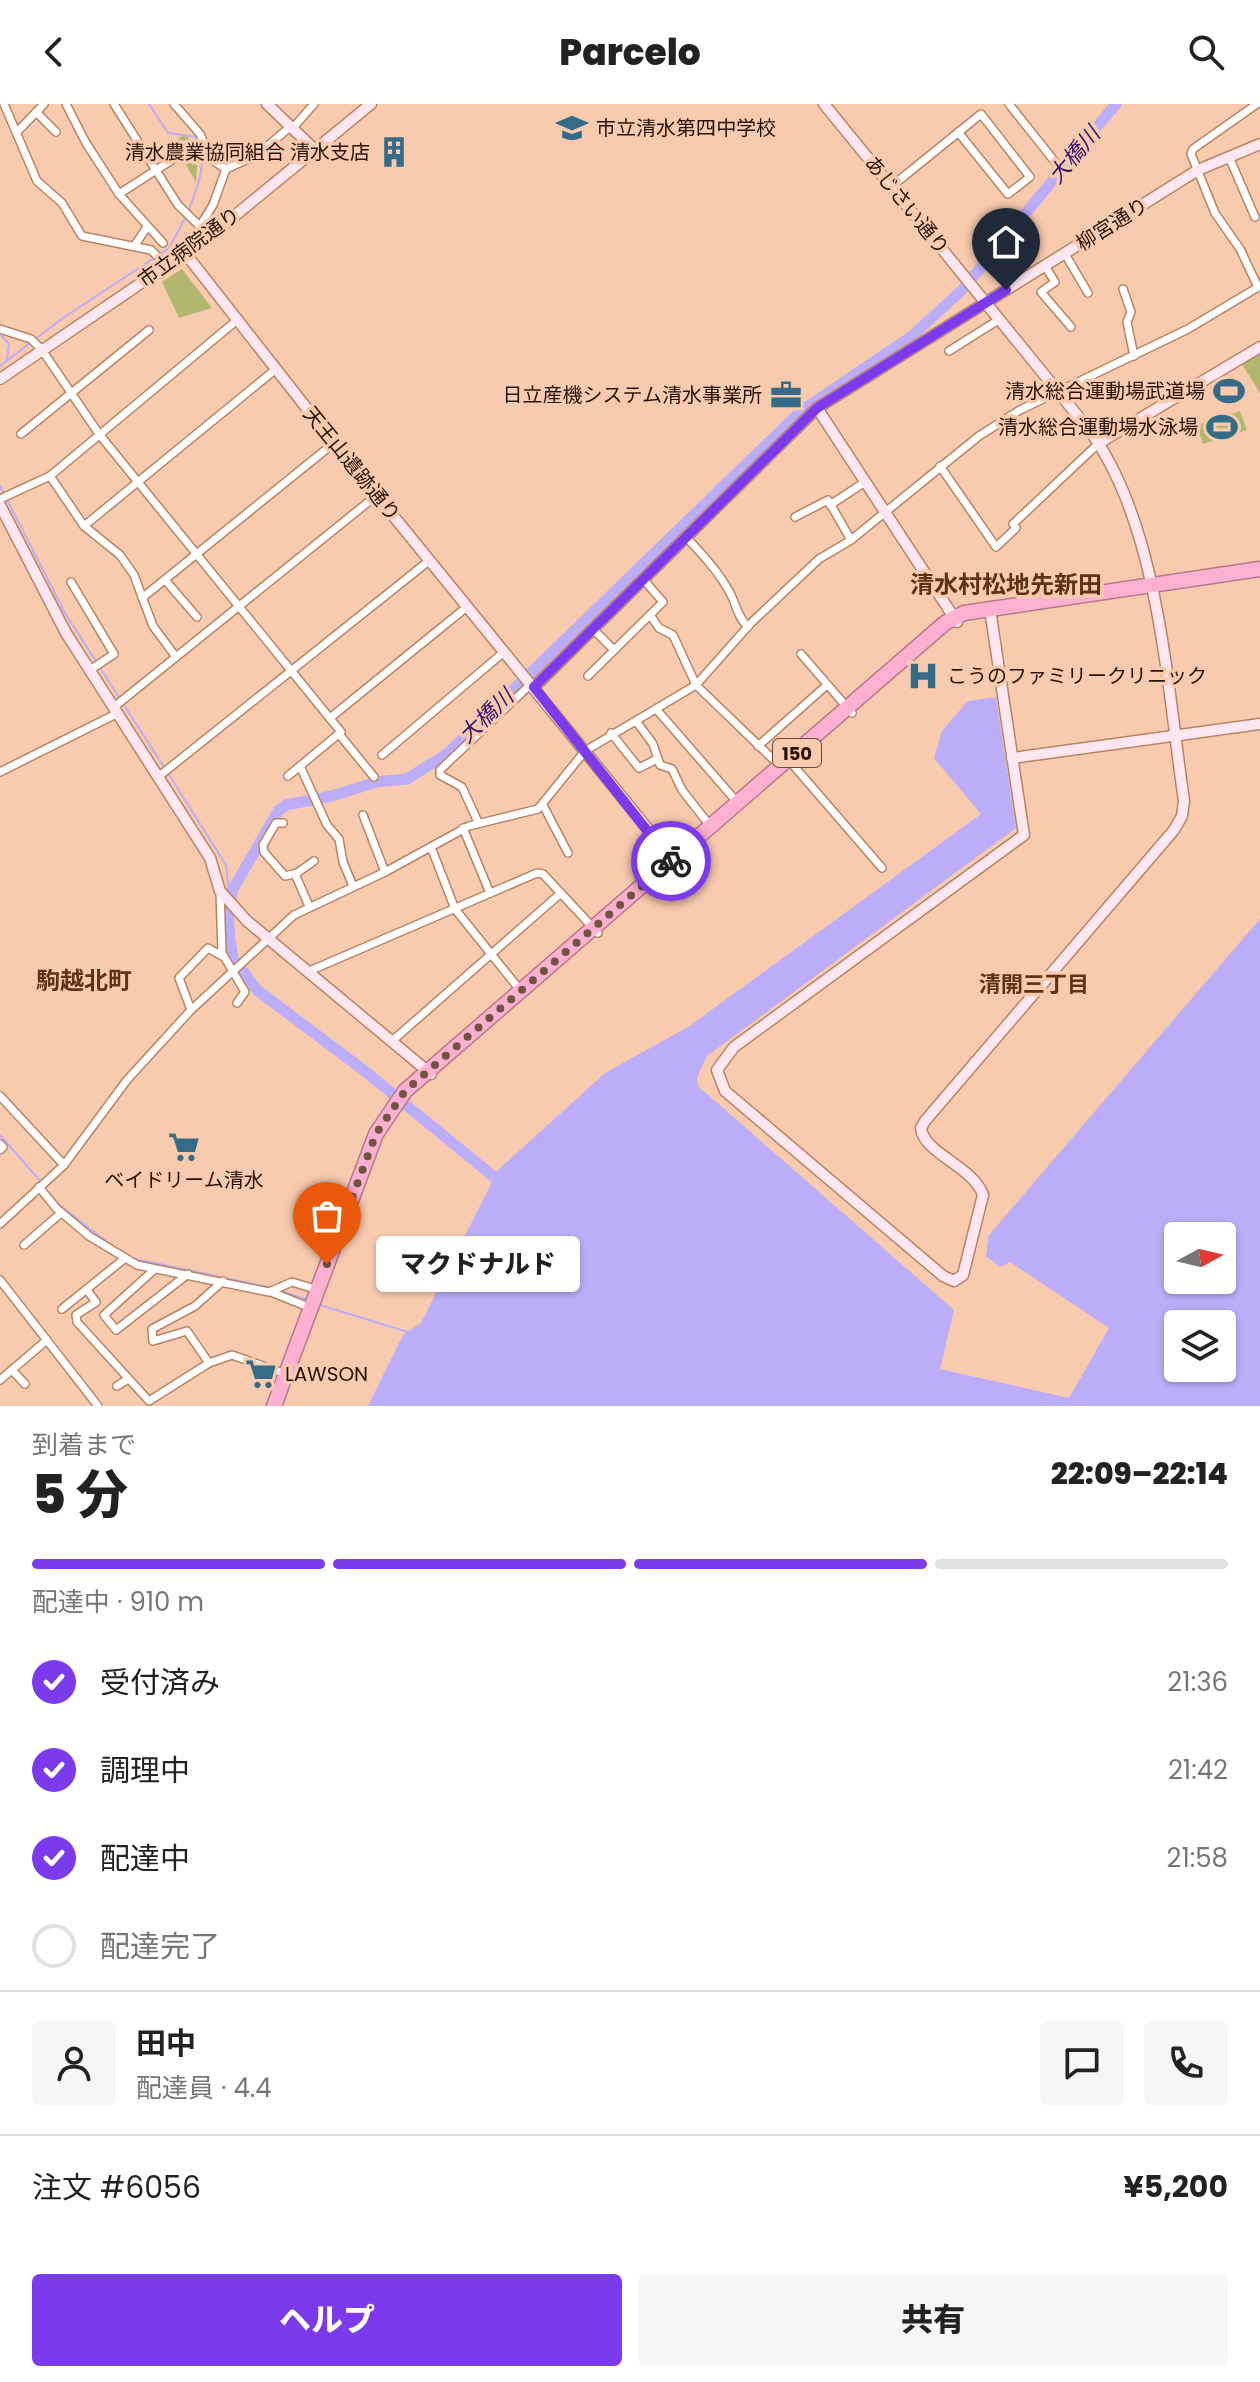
<!DOCTYPE html>
<html lang="ja">
<head>
<meta charset="utf-8">
<style>
	body { margin:0; font-family:Poppins,"Noto Sans JP",sans-serif; background:#f6f6f6; color:#222; height:100vh; display:flex; flex-direction:column; font-size:30px; white-space:nowrap }
	* { box-sizing:border-box; margin:0 }
	p { font-size:26px; color:#767676 }
	.icon { flex:none; width:44px; height:44px; fill:none; stroke:currentColor; stroke-width:2; stroke-linecap:round; stroke-linejoin:round }
	.map { position:relative; height:1302px; overflow:hidden }
	.drawer { display:flex; flex-direction:column; background:#fff; flex:1 }
	.drawer>* { flex:none }
	.needle { width:52px; rotate:82deg }
	.fabs { position:absolute; left:1164px; top:1118px; display:grid; gap:16px }
	.fabs a { display:grid; place-items:center; width:72px; height:72px; border-radius:8px; background:#fff; box-shadow:0 2px 6px #0004; font-size:40px }
	.pin { position:absolute; display:grid; place-items:center; width:68px; height:68px; color:#fff; margin:-82px -34px; border-radius:50% 50% 50% 0; rotate:-45deg; box-shadow:0 0 8px #0007 }
	.pin .icon { rotate:45deg }
	.courier { position:absolute; display:grid; place-items:center; width:80px; height:80px; margin:-40px; border:6px solid #7c3aed; border-radius:50%; background:#fff; color:#222; box-shadow:0 2px 10px #0007 }
	.bubble { position:absolute; height:56px; border-radius:8px; background:#fff; box-shadow:0 2px 6px #0004; font-size:26px; font-weight:800; line-height:56px; text-align:center }
	.headline em { font-style:normal; font-weight:800 }
	.headline div { display:flex; flex-direction:column-reverse }
	.headline { display:flex; align-items:center; justify-content:space-between; height:136px; padding:0 32px }
	h1 { font-size:52px; font-weight:800; line-height:60px }
	.bar { display:grid; grid-template-columns:repeat(4,1fr); gap:12px 8px; align-content:center; height:96px; padding:0 32px }
	.bar i { height:10px; border-radius:6px; background:#e0e0e0 }
	.bar .active { background:#7c3aed }
	.bar p { grid-column:span 4 }
	.line { display:flex; align-items:center; gap:20px; padding:0 32px; border-top:2px solid #e0e0e0 }
	.line div { flex:1 }
	.round { display:grid; place-items:center; flex:none; width:84px; height:84px; border-radius:8px; background:#f6f6f6 }
	ol { padding:0 32px; list-style:none }
	li { display:flex; align-items:center; gap:24px; height:88px }
	li p { margin-inline-start:auto }
	li .icon { padding:8px; border-radius:50%; background:#7c3aed; color:#fff; stroke-width:4 }
	li:last-child { color:#767676 }
	li i { width:44px; height:44px; border:4px solid #e0e0e0; border-radius:50% }
	.action { display:flex; gap:16px; margin-top:auto; padding:16px 32px }
	.action a { flex:1; height:92px; border-radius:8px; background:#7c3aed; color:#fff; font-size:32px; font-weight:800; line-height:92px; text-align:center }
	.action a+a { background:#f6f6f6; color:#222 }
	header { display:flex; justify-content:space-between; align-items:center; height:104px; padding:0 32px; background:#fff; font-size:36px; font-weight:800 }
	.map>svg:first-child { display:block }
</style>
</head>
<body>
<header><svg class="icon" aria-label="back" viewBox="0 0 24 24"><path d="M15 5l-7 7 7 7"/></svg>Parcelo<svg class="icon" aria-label="search" viewBox="0 0 24 24"><circle cx="10" cy="10" r="6"/><path d="M15 15l6 6"/></svg></header>
<div class="map">
<svg width="1260" height="1302" viewBox="0 0 1260 1302">
	<rect width="100%" height="100%" fill="#f8caae"/>
	<g fill="#b1b86d">
		<path d="M186 31 198 46 196 78 172 37Z"/>
		<path d="M182 165 212 204 179 214 162 178Z"/>
		<path d="M1260 249V289L1242 260Z"/>
		<path d="M1240 307 1247 326 1203 340 1197 321Z"/>
	</g>
	<path fill="#bcadf9" fill-rule="evenodd" d="M996 593 1016 724 707 952 697 973 698 982 954 1206 940 1265 1069 1294 1109 1224 1010 1158 1000 1163 986 1152 989 1131 1260 815V1302H368L403 1231 421 1219 498 1066 605 969 688 923 981 710 934 654 942 627 968 597ZM1178 1132H1222V1176H1178ZM1178 1220H1222V1264H1178Z"/>
	<g fill="none" stroke-linecap="round" stroke-linejoin="round">
		<g stroke="#bcadf9" stroke-width="2">
			<path d="M149 0 168 29 197 33C209 56 197 85 188 108"/>
			<path d="M160 150 170 143 185 114"/>
			<path d="M0 230 9 240 7 256"/>
			<path d="M0 262 63 214 154 154"/>
			<path d="M0 382 65 509 164 663"/>
			<path d="M168 669 226 761 229 789"/>
			<path d="M0 1031 41 1078"/>
			<path d="M57 1099 115 1144"/>
			<path d="M131 1154 273 1184"/>
			<path d="M279 1186 307 1196"/>
			<path d="M320 1201 408 1228"/>
		</g>
		<path stroke="#bcadf9" stroke-width="11" d="M494 1073 366 968 257 886 233 854 230 836 228 807 233 785 278 707 286 701 332 692 376 678 407 675 447 650 801 307 912 232 963 185 1116 0"/>
		<defs>
			<g id="street">
				<path d="M4 0 37 77 62 99 82 132 151 146 166 161"/>
				<path d="M66 0 86 39 119 90 163 139"/>
				<path d="M114 0 178 101 210 132"/>
				<path d="M174 0 200 30 211 55 226 65"/>
				<path d="M1009 0 1059 63"/>
				<path d="M1257 0 1193 45 1191 50 1215 109 1240 145 1258 183"/>
				<path d="M36 8 56 28"/>
				<path d="M292 25 314 0"/>
				<path d="M17 28 44 0"/>
				<path d="M1229 53 1255 113"/>
				<path d="M892 82 981 10 1030 73 1008 90 958 28"/>
				<path d="M119 90 178 52"/>
				<path d="M200 122 213 101 226 65 257 51 290 23"/>
				<path d="M135 141 147 123"/>
				<path d="M1065 150 1088 189"/>
				<path d="M1045 162 1055 178 1041 188 1071 223"/>
				<path d="M1123 185 1131 208 1127 218 1134 252"/>
				<path d="M0 225 31 235 42 246 99 330 341 628 288 672"/>
				<path d="M949 247 1000 215"/>
				<path d="M21 330 149 226"/>
				<path d="M940 362 996 443 1016 424 1013 420 1099 339"/>
				<path d="M50 372 84 422"/>
				<path d="M0 395 50 372 236 217"/>
				<path d="M830 401 865 378"/>
				<path d="M795 413 828 396 851 436"/>
				<path d="M686 433C702 450 719 468 730 489 737 502 737 512 748 523"/>
				<path d="M165 476 197 513"/>
				<path d="M71 478 114 550 90 566"/>
				<path d="M142 494 334 339"/>
				<path d="M650 511 659 524 673 531 696 581 779 661"/>
				<path d="M593 525 614 546"/>
				<path d="M801 550 852 609"/>
				<path d="M176 553 153 522 134 471 120 451 84 422 276 265"/>
				<path d="M588 572 663 498 643 475"/>
				<path d="M114 603 377 391"/>
				<path d="M657 606 737 698"/>
				<path d="M330 614 468 502"/>
				<path d="M636 617 653 640 660 661 672 665 682 686 711 723"/>
				<path d="M611 629 639 664 657 655"/>
				<path d="M339 630 374 673"/>
				<path d="M758 642 827 581"/>
				<path d="M382 651 504 548"/>
				<path d="M793 661 882 764"/>
				<path d="M300 662 327 721 339 735 343 758 353 782"/>
				<path d="M0 668 118 609"/>
				<path d="M158 673 430 456"/>
				<path d="M543 701 568 749"/>
				<path d="M363 711 385 768"/>
				<path d="M478 718 462 683 440 671V666L531 580"/>
				<path d="M283 719H276L263 741 264 748 285 772 297 769 314 757"/>
				<path d="M463 724 490 789"/>
				<path d="M431 743 455 805 520 886"/>
				<path d="M295 770 309 802"/>
				<path d="M220 787 222 849 245 888 237 899"/>
				<path d="M307 868 537 769 543 770 598 829"/>
				<path d="M191 906 179 874 208 844 224 853"/>
				<path d="M392 937 561 789"/>
				<path d="M0 992 64 1061"/>
				<path d="M0 1040 3 1043 0 1046"/>
				<path d="M39 1083 56 1104 89 1132 137 1161 269 1188 292 1178 318 1186"/>
				<path d="M0 1120 64 1061 127 976 191 906 294 811 385 768 469 722 538 705 585 647 696 581 751 519 819 455 851 436 979 332 1020 306 1188 225 1260 182"/>
				<path d="M24 1141 61 1109"/>
				<path d="M155 1165 104 1211 116 1226 188 1170"/>
				<path d="M0 1176 98 1302"/>
				<path d="M87 1186 96 1198 76 1211 77 1218 149 1297 209 1259 187 1227 153 1237 152 1225 195 1202 223 1177"/>
				<path d="M271 1188 311 1204"/>
				<path d="M62 1205 124 1155"/>
				<path d="M209 1259 232 1251 286 1270"/>
				<path d="M12 1266 25 1280"/>
				<path d="M0 1276 47 1236"/>
				<path d="M117 1282 128 1275"/>
			</g>
			<g id="secondary">
				<path d="M267 0 315 46"/>
				<path d="M824 0 1090 327C1159 422 1167 582 1184 697L1182 712 1174 726 925 1017 921 1024C923 1049 974 1063 983 1091L963 1171 954 1177 943 1172 725 987 717 966 734 943 1024 731 991 512"/>
				<path d="M185 149 334 339 678 762"/>
				<path d="M0 275 210 132 371 0"/>
				<path d="M817 304 957 518"/>
				<path d="M1099 339 1260 243"/>
				<path d="M0 401 66 529 210 754 220 787 247 817 431 970"/>
				<path d="M534 583 817 304 1198 66 1260 40"/>
				<path d="M1012 654 1260 620"/>
			</g>
			<path id="highway" d="M274 1302 376 1030 405 987 945 519 964 509 1260 465"/>
		</defs>
		<use href="#street" stroke="#b98362" stroke-width="10"/>
		<use href="#secondary" stroke="#b98362" stroke-width="13"/>
		<use href="#highway" stroke="#b3798a" stroke-width="17"/>
		<use href="#street" stroke="#fff" stroke-width="7"/>
		<use href="#secondary" stroke="#ffe7f1" stroke-width="10"/>
		<use href="#highway" stroke="#feb0d1" stroke-width="14"/>
	</g>
	<g fill="none" stroke-linecap="round" stroke-linejoin="round">
		<path stroke="#705341" stroke-width="8" stroke-dasharray="0 14.4" d="M327 1160 376 1030 405 987 671 757"/>
		<path stroke="#7c3aed" stroke-width="10" d="M671 757 534 583 817 304 1006 186"/>
	</g>
	<defs>
		<symbol id="school-bare" viewBox="-9 -9 18 18"><path d="M0-5L7-2L0 1L-7-2ZM-4 1L0 2.5L4 1V4Q0 6-4 4Z" fill="#356b86" stroke="#f8caae" stroke-width="2.5" paint-order="stroke"/></symbol>
		<symbol id="building-bare" viewBox="-9 -9 18 18"><path d="M-4-6H4V6H1V3H-1V6H-4ZM-2.5-4.3h1.7v1.8h-1.7ZM.8-4.3h1.7v1.8H.8ZM-2.5-1h1.7V.8h-1.7ZM.8-1h1.7V.8H.8Z" fill="#356b86" stroke="#f8caae" stroke-width="2.5" paint-order="stroke"/></symbol>
		<symbol id="stadium-bare" viewBox="-9 -9 18 18"><path d="M0-5a6.5 5 0 1 0 0 10a6.5 5 0 1 0 0-10ZM-3.5-1.8h7v3.6h-7Z" fill="#356b86" stroke="#f8caae" stroke-width="2.5" paint-order="stroke"/></symbol>
		<symbol id="office-bare" viewBox="-9 -9 18 18"><path d="M-6-3h4V-5.5h4V-3h4V5H-6ZM-1-4.5V-3h2v-1.5ZM-6 0V1H6V0Z" fill="#356b86" stroke="#f8caae" stroke-width="2.5" paint-order="stroke"/></symbol>
		<symbol id="hospital-bare" viewBox="-9 -9 18 18"><path d="M-5-5h3v3.5h4V-5h3V5h-3V1.5h-4V5h-3Z" fill="#356b86" stroke="#f8caae" stroke-width="2.5" paint-order="stroke"/></symbol>
		<symbol id="supermarket-bare" viewBox="-9 -9 18 18"><path d="M-6-5.5h2.5l.6 2H6L4.5 2H-2.5L-4.4-4H-6ZM-1.5 3.2a1.3 1.3 0 1 0 .1 0ZM3 3.2a1.3 1.3 0 1 0 .1 0Z" fill="#356b86" stroke="#f8caae" stroke-width="2.5" paint-order="stroke"/></symbol>
	</defs>
	<g fill-rule="evenodd">
		<use href="#school-bare" x="550" y="2" width="44" height="44"/>
		<use href="#building-bare" x="372" y="26" width="44" height="44"/>
		<use href="#stadium-bare" x="1207" y="265" width="44" height="44"/>
		<use href="#office-bare" x="764" y="269" width="44" height="44"/>
		<use href="#stadium-bare" x="1200" y="301" width="44" height="44"/>
		<use href="#hospital-bare" x="901" y="550" width="44" height="44"/>
		<use href="#supermarket-bare" x="162" y="1021" width="44" height="44"/>
		<use href="#supermarket-bare" x="239" y="1248" width="44" height="44"/>
	</g>
	<g text-anchor="middle" dominant-baseline="central" stroke-width="7" stroke-linejoin="round" paint-order="stroke">
		<rect fill="#f8caae" stroke="#664a38" stroke-width="2" x="773" y="635" width="48" height="28" rx="6"/>
		<g font-size="18" font-weight="bold" fill="#271306">
			<text x="797" y="649">150</text>
		</g>
		<g font-size="20" fill="#271306" stroke="#f8caae" text-anchor="end">
			<text x="596" y="24" text-anchor="start">市立清水第四中学校</text>
			<text x="370" y="48">清水農業協同組合 清水支店</text>
			<text x="1205" y="287">清水総合運動場武道場</text>
			<text x="762" y="291">日立産機システム清水事業所</text>
			<text x="1198" y="323">清水総合運動場水泳場</text>
			<text x="947" y="572" text-anchor="start">こうのファミリークリニック</text>
			<text x="184" y="1076" text-anchor="middle">ベイドリーム清水</text>
			<text x="285" y="1270" text-anchor="start">LAWSON</text>
		</g>
		<g font-size="20" fill="#271306" stroke="#f8caae">
			<text transform="translate(907 101) rotate(51)">あじさい通り</text>
			<text transform="translate(1112 120) rotate(-32)">柳宮通り</text>
			<text transform="translate(189 143) rotate(-36)">市立病院通り</text>
			<text transform="translate(352 360) rotate(51)">天王山遺跡通り</text>
		</g>
		<g font-size="22" font-style="italic" fill="#36176e" stroke="#f8caae">
			<text transform="translate(1074 51) rotate(-50)">大橋川</text>
			<text transform="translate(486 612) rotate(-44)">大橋川</text>
		</g>
		<g font-size="22" font-weight="bold" fill="#613211" stroke="#f8caae">
			<text x="1034" y="880">清開三丁目</text>
		</g>
		<g font-size="24" font-weight="bold" fill="#613211" stroke="#f8caae">
			<text x="1006" y="480">清水村松地先新田</text>
			<text x="84" y="876">駒越北町</text>
		</g>
	</g>
</svg>
<div class="fabs">
<a><svg class="needle" viewBox="-14 -14 28 28"><path d="M0-13l5 13h-10z" fill="#e53935"/><path d="M0 13l5-13h-10z" fill="#767676"/></svg></a>
<a><svg class="icon" aria-label="layers" viewBox="0 0 24 24"><path d="M12 4l9 5-9 5-9-5zM3 14l9 5 9-5"/></svg></a>
</div>
<div class="pin" style="left:327px;top:1160px;background:#ea580c"><svg class="icon" aria-label="bag" viewBox="0 0 24 24"><path d="M5 8h14l-1 12H6zM9 8a3 3 0 0 1 6 0"/></svg></div>
<div class="pin" style="left:1006px;top:186px;background:#1f2937"><svg class="icon" aria-label="home" viewBox="0 0 24 24"><path d="M3 11l9-7 9 7M6 9v11h12V9"/></svg></div>
<div class="courier" style="left:671px;top:757px"><svg class="icon" aria-label="bike" viewBox="0 0 24 24"><circle cx="6" cy="16" r="4"/><circle cx="18" cy="16" r="4"/><path d="M6 16l4-8h5l3 8M10 8l3 8H6M13 5h3"/></svg></div>
<div class="bubble" style="left:376px;top:1132px;width:204px">マクドナルド</div>
</div>
<section class="drawer">
<div class="headline"><div><h1>5 分</h1><p>到着まで</p></div><em>22:09–22:14</em></div>
<div class="bar"><i class="active"></i><i class="active"></i><i class="active"></i><i></i><p>配達中 · 910 m</p></div>
<ol>
<li><svg class="icon" aria-label="check" viewBox="0 0 24 24"><path d="M5 12l5 5 9-10"/></svg>受付済み<p>21:36</p></li>
<li><svg class="icon" aria-label="check" viewBox="0 0 24 24"><path d="M5 12l5 5 9-10"/></svg>調理中<p>21:42</p></li>
<li><svg class="icon" aria-label="check" viewBox="0 0 24 24"><path d="M5 12l5 5 9-10"/></svg>配達中<p>21:58</p></li>
<li><i></i>配達完了</li>
</ol>
<div class="line" style="height:144px"><a class="round"><svg class="icon" aria-label="person" viewBox="0 0 24 24"><circle cx="12" cy="8" r="4"/><path d="M4 21q1-7 8-7t8 7"/></svg></a><div><b>田中</b><p>配達員 · 4.4</p></div><a class="round"><svg class="icon" aria-label="chat" viewBox="0 0 24 24"><path d="M4 5h16v11H9l-5 4z"/></svg></a><a class="round"><svg class="icon" aria-label="phone" viewBox="0 0 24 24"><path d="M5 4h4l2 5-3 2q2 4 5 5l2-3 5 2v4C11 20 4 13 5 4z"/></svg></a></div>
<div class="line" style="height:104px"><div>注文 #6056</div><b>¥5,200</b></div>
<div class="action"><a>ヘルプ</a><a>共有</a></div>
</section>
</body>
</html>
